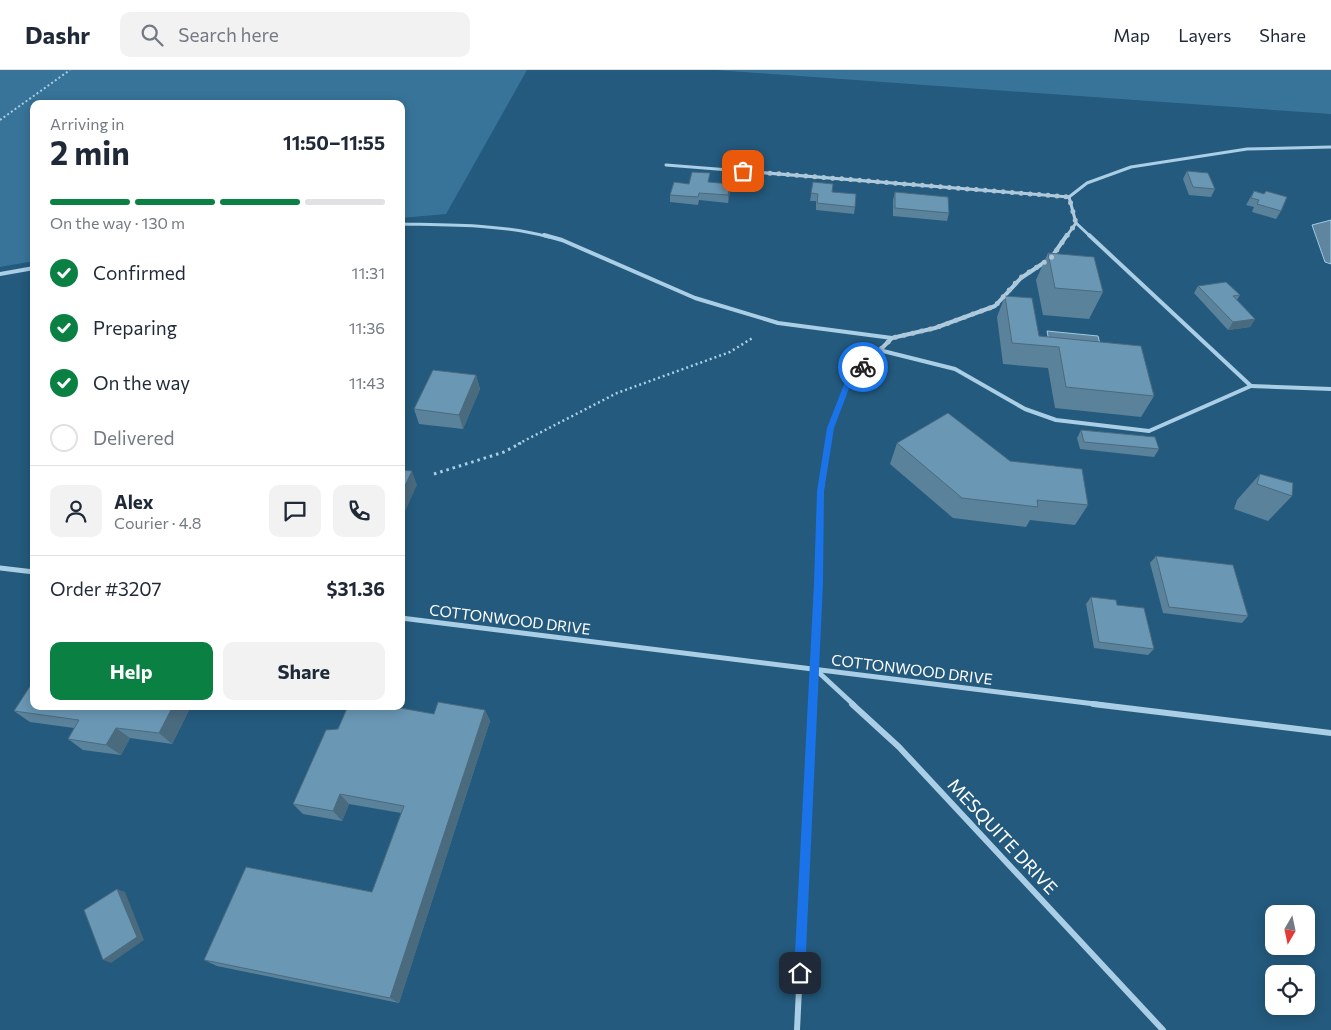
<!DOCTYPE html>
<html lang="en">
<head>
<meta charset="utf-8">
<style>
	body { margin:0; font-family:Commissioner,sans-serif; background:#f2f2f3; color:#1f2937; height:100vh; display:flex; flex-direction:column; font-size:19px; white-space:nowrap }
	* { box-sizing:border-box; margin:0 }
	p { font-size:16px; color:#747a83 }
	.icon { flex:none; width:28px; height:28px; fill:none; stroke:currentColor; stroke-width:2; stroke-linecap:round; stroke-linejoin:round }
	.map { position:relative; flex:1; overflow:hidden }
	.side { position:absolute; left:30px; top:30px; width:375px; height:610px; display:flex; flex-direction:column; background:#fff; border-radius:10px; box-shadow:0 2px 12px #0003 }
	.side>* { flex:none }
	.needle { width:32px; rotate:189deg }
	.fabs { position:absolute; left:1265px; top:835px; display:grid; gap:10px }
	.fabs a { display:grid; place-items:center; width:50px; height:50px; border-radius:10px; background:#fff; box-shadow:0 2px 12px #0003; font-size:25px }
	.pin { position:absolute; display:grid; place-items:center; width:42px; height:42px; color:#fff; margin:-21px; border-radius:10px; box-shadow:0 2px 8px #0006 }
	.courier { position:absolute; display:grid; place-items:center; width:50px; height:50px; margin:-25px; border:4px solid #1a73e8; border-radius:50%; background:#fff; color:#222; box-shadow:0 1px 6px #0007 }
	.summary em { font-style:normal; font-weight:700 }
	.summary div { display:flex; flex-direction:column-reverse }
	.summary { display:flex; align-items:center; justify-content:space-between; height:85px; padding:0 20px }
	h1 { font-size:32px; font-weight:700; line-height:38px }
	.bar { display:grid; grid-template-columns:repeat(4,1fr); gap:8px 5px; align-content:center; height:60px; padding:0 20px }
	.bar i { height:6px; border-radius:4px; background:#e0e1e3 }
	.bar .selected { background:#0b8043 }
	.bar p { grid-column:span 4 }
	.line { display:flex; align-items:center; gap:12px; padding:0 20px; border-top:1px solid #e0e1e3 }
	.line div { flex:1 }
	.round { display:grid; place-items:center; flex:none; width:52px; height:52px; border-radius:10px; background:#f2f2f3 }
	ol { padding:0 20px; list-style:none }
	li { display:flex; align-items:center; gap:15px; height:55px }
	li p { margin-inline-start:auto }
	li .icon { padding:5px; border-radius:50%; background:#0b8043; color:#fff; stroke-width:4 }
	li:last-child { color:#747a83 }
	li i { width:28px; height:28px; border:2px solid #e0e1e3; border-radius:50% }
	.primary-button { display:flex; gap:10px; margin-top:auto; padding:10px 20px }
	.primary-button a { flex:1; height:58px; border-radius:10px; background:#0b8043; color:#fff; font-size:20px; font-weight:700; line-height:58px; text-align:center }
	.primary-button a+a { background:#f2f2f3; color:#1f2937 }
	header { display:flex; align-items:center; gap:30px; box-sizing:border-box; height:70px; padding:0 25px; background:#fff; border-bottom:1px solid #e0e1e3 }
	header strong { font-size:24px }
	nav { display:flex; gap:28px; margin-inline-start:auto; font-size:18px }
	.search { width:350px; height:45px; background:#f2f2f3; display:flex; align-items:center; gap:12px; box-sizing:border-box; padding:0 18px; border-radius:10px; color:#747a83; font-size:19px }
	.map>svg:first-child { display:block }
</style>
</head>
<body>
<header>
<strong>Dashr</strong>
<div class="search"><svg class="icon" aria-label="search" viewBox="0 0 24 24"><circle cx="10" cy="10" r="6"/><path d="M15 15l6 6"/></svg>Search here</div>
<nav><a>Map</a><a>Layers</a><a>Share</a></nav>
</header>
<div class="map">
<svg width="1331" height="960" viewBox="0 0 1331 960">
	<rect width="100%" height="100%" fill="#245a7d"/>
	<g fill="#38749a">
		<path d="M0 0H527L446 144 401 148V34H34V191L0 197Z"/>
		<path d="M715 0H1331V44Z"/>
	</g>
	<g fill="#60859f" stroke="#9dcbe6">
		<path d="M1331 150V194L1325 192 1312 155Z"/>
		<path d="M1047 261 1098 266 1102 282 1050 277Z"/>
	</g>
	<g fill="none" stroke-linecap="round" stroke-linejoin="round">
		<path stroke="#a9cee5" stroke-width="2" stroke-dasharray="2 2.5" stroke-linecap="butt" d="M0 50 70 0"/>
		<path stroke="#a9cee5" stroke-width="2.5" stroke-dasharray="2 3" stroke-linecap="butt" d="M518 374 617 323 730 282 754 267"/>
		<path stroke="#a9cee5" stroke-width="3" stroke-dasharray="2.5 4" stroke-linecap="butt" d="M434 404 504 382 521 373"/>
		<g stroke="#a9cee5" stroke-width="3">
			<path d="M666 95 1069 127"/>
			<path d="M1076 153 1091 167"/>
			<path d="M401 154C451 155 500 154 549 167"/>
			<path d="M1066 167 1076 153 1069 127 1087 113 1131 97 1247 79 1331 77"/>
		</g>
		<g stroke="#a9cee5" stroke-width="4">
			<path d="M544 165 562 170 695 228 778 253 892 268 935 258 995 236 1021 208 1051 188 1067 165"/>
			<path d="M0 204 34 198"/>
			<path d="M879 280 955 299 1025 339 1056 350 1149 361 1251 316 1089 165"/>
			<path d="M1251 316 1331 319"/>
			<path d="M828 374 830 358 848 312 892 268"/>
		</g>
		<g stroke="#a9cee5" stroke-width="5">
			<path d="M0 498 34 502"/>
			<path d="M401 548 1103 635"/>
			<path d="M815 599 854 635"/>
			<path d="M813 635 821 421 828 373"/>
		</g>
		<g stroke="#a9cee5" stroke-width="6">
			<path d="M852 634 899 677 1163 960"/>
			<path d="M1093 634 1331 663"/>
			<path d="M797 960 813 634"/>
		</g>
	</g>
	<g fill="#5b829b">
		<path d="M1187 101 1215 119 1211 127 1189 125 1183 109Z"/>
		<path d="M710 112 730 121 728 133 699 130 698 135 670 132V125L689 114Z"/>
		<path d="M813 112 832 122 855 137 854 144 816 140V131H810Z"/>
		<path d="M1254 121 1264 124 1266 121 1281 141 1276 149 1252 142 1254 137 1246 135Z"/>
		<path d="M895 122 949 143 947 151 893 146V130Z"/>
		<path d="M1048 183 1103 222 1089 249 1043 245 1036 210Z"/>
		<path d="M1198 216 1240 225 1237 230 1255 249 1250 257 1228 260 1194 223Z"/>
		<path d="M1005 226 1039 266 1154 326 1141 347 1055 338 1048 298 1003 294 997 247Z"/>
		<path d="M476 305 480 319 463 359 419 354 414 339Z"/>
		<path d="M1081 360 1159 379 1154 387 1080 379 1077 368Z"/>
		<path d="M897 373 1010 391 1088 435 1075 455 1030 450 1026 457 953 448 890 394Z"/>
		<path d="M1260 404 1292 426 1268 451 1234 439 1237 430Z"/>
		<path d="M1156 486 1248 546 1242 553 1163 543 1150 493Z"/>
		<path d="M1091 527 1117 535 1154 579 1148 585 1094 578 1086 534Z"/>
		<path d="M34 636H191L172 674 130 668 121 685 83 680 68 669 74 658 30 652 14 641Z"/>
		<path d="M485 640 490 651 399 933 217 896 204 890 372 822 401 743 349 734 342 751 303 744 293 734 338 659 434 644Z"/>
	</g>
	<g fill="#4a6a7e">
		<path d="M730 114V121L728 133V125Z"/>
		<path d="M1255 249 1250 257 1228 260 1233 252Z"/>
		<path d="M476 305 480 319 463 359 459 345Z"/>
		<path d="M412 401 417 415 401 450V424Z"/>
		<path d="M173 636H191L172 674 159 663Z"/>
		<path d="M485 640 490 651 399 933 390 928Z"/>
		<path d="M116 658 130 668 121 685 106 675Z"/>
		<path d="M340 724 349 734 342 751 333 741Z"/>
		<path d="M117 819 125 822 144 870 111 893 103 890Z"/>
	</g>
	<g fill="#6a97b4" stroke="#4a6a7e">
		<path d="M1187 101 1208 103 1215 119 1193 117Z"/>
		<path d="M692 102 710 103 708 112 730 114 728 125 699 123 698 127 670 125 674 112 689 114Z"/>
		<path d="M813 112 833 114 832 122 856 124 855 137 817 133 818 124 811 123Z"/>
		<path d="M1254 121 1264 124 1266 121 1287 127 1281 141 1257 134 1259 130 1251 128Z"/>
		<path d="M895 122 948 127 949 143 895 138Z"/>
		<path d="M1048 183 1094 187 1103 222 1055 218Z"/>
		<path d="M1226 212 1240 225 1233 226 1255 249 1233 252 1198 216Z"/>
		<path d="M1005 226 1032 228 1039 266 1141 276 1154 326 1066 317 1059 277 1012 273Z"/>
		<path d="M433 300 476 305 459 345 414 339Z"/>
		<path d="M948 343 1010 391 1082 399 1088 435 1037 430 1038 437 962 428 897 373Z"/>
		<path d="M1081 360 1155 367 1159 379 1084 372Z"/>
		<path d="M401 400 412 401 401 424Z"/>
		<path d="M1260 404 1293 413 1292 426 1257 414Z"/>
		<path d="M1156 486 1233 495 1248 546 1169 537Z"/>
		<path d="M1091 527 1116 530 1117 535 1144 538 1154 579 1099 572Z"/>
		<path d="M34 610V636H173L159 663 116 658 106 675 68 669 79 650 14 641Z"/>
		<path d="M438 632 485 640 390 928 204 890 246 797 372 822 404 736 340 724 333 741 293 734 326 660 338 659 348 636H389L434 644Z"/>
		<path d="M117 819 137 867 103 890 84 840Z"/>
	</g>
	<path fill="#1a73e8" d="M861 295 867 297 851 313 834 358 824 421 823 513 805 903 804 907 800 909 796 907 794 903 814 513 817 421 827 358 845 312Z"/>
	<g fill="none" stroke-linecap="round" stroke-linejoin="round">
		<path stroke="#b2c5d2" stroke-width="5" stroke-dasharray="0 9" d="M743 101 1069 127 1076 153 1051 188 1020 208 995 236 935 258 892 268 863 297"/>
	</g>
	<g text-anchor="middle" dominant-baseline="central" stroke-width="4" stroke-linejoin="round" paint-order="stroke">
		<g font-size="15" fill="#fff" stroke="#245a7d">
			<text transform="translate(510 549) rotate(7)">COTTONWOOD DRIVE</text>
			<text transform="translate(912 599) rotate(7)">COTTONWOOD DRIVE</text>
		</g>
		<g font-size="18" fill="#fff" stroke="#245a7d">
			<text transform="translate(1003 766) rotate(47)">MESQUITE DRIVE</text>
		</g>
	</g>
</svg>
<div class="fabs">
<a><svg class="needle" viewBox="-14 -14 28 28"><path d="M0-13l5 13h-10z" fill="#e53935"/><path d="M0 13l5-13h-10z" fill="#747a83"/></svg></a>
<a><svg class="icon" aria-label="locate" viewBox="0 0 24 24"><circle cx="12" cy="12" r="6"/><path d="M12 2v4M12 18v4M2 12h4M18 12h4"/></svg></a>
</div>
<div class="pin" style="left:743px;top:101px;background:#ea580c"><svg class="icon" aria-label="bag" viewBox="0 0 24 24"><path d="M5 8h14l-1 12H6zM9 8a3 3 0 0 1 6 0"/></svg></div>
<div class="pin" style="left:800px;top:903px;background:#1f2937"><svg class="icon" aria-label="home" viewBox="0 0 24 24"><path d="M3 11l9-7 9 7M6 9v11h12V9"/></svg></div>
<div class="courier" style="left:863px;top:297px"><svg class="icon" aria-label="bike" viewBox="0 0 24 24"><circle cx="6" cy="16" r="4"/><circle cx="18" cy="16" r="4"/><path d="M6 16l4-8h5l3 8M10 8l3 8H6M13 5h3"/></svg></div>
<section class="side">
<div class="summary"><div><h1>2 min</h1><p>Arriving in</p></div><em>11:50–11:55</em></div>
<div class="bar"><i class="selected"></i><i class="selected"></i><i class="selected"></i><i></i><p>On the way · 130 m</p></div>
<ol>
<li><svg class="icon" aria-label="check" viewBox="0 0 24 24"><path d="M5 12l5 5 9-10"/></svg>Confirmed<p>11:31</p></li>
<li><svg class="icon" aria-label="check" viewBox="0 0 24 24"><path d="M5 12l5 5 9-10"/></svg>Preparing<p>11:36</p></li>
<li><svg class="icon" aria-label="check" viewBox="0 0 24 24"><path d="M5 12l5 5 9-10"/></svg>On the way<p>11:43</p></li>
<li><i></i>Delivered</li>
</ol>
<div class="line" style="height:90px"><a class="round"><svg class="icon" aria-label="person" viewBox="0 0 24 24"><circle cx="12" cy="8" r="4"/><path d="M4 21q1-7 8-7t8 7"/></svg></a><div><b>Alex</b><p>Courier · 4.8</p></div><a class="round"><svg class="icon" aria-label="chat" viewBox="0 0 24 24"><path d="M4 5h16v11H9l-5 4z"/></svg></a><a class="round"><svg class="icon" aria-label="phone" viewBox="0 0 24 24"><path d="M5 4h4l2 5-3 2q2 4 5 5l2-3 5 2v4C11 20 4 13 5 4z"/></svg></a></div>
<div class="line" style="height:65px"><div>Order #3207</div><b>$31.36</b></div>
<div class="primary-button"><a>Help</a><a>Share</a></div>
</section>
</div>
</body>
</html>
